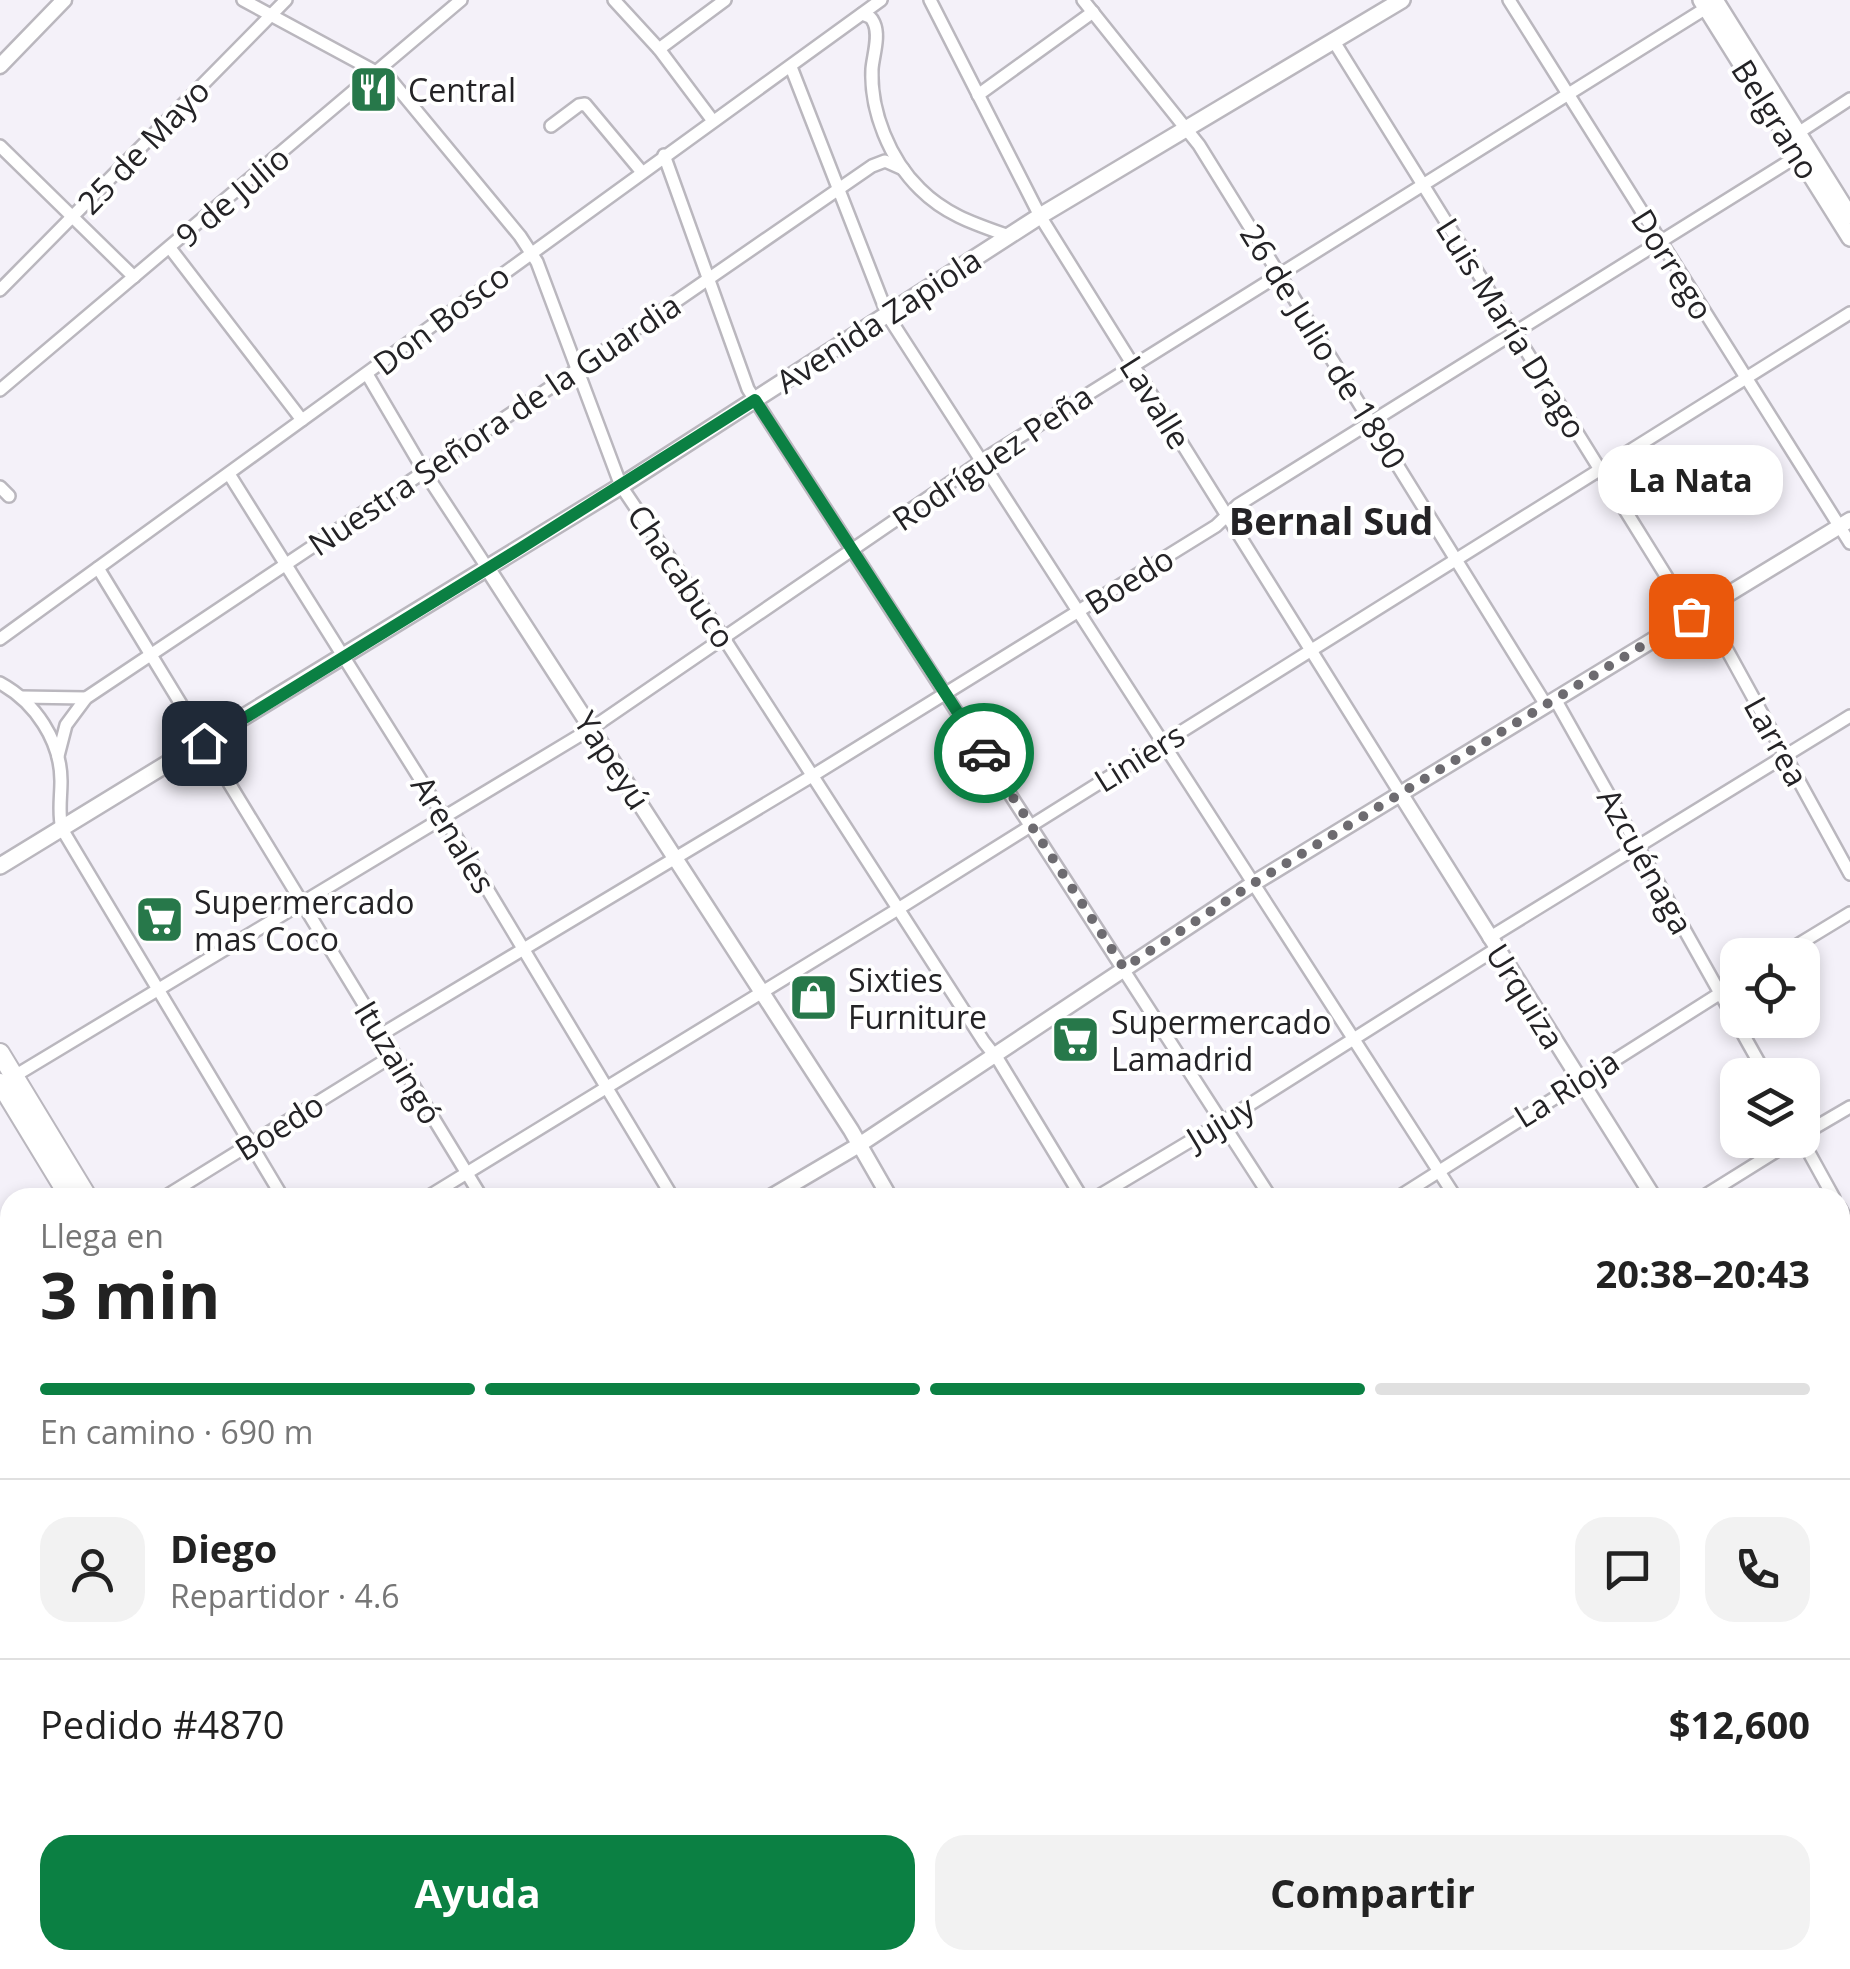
<!DOCTYPE html>
<html lang="es">
<head>
<meta charset="utf-8">
<style>
	body { margin:0; font-family:"Open Sans",sans-serif; background:#f2f2f2; color:#222; height:100vh; display:flex; flex-direction:column; font-size:38px; white-space:nowrap }
	* { box-sizing:border-box; margin:0 }
	p { font-size:32px; color:#767676 }
	.icon { flex:none; width:55px; height:55px; fill:none; stroke:currentColor; stroke-width:2; stroke-linecap:round; stroke-linejoin:round }
	.map { position:relative; flex:1; overflow:hidden }
	.drawer { position:absolute; left:0px; top:1188px; width:1850px; height:782px; display:flex; flex-direction:column; background:#fff; border-radius:30px 30px 0 0; box-shadow:0 5px 15px #0003 }
	.drawer>* { flex:none }
	.tools { position:absolute; left:1720px; top:938px; display:grid; gap:20px }
	.tools a { display:grid; place-items:center; width:100px; height:100px; border-radius:20px; background:#fff; box-shadow:0 5px 15px #0003; font-size:50px }
	.pin { position:absolute; display:grid; place-items:center; width:85px; height:85px; color:#fff; margin:-42px; border-radius:20px; box-shadow:0 5px 15px #0006 }
	.courier { position:absolute; display:grid; place-items:center; width:100px; height:100px; margin:-50px; border:8px solid #0b8043; border-radius:50%; background:#fff; color:#222; box-shadow:0 2px 12px #0007 }
	.bubble { position:absolute; height:70px; border-radius:30px; background:#fff; box-shadow:0 5px 15px #0003; font-size:32px; font-weight:700; line-height:70px; text-align:center }
	.head em { font-style:normal; font-weight:700 }
	.head div { display:flex; flex-direction:column-reverse }
	.head { display:flex; align-items:center; justify-content:space-between; height:170px; padding:0 40px }
	h1 { font-size:65px; font-weight:700; line-height:75px }
	.bar { display:grid; grid-template-columns:repeat(4,1fr); gap:15px 10px; align-content:center; height:120px; padding:0 40px }
	.bar i { height:12px; border-radius:8px; background:#e0e0e0 }
	.bar .on { background:#0b8043 }
	.bar p { grid-column:span 4 }
	.line { display:flex; align-items:center; gap:25px; padding:0 40px; border-top:2px solid #e0e0e0 }
	.line div { flex:1 }
	.round { display:grid; place-items:center; flex:none; width:105px; height:105px; border-radius:30px; background:#f2f2f2 }
	.primary-button { display:flex; gap:20px; margin-top:auto; padding:20px 40px }
	.primary-button a { flex:1; height:115px; border-radius:30px; background:#0b8043; color:#fff; font-size:40px; font-weight:700; line-height:115px; text-align:center }
	.primary-button a+a { background:#f2f2f2; color:#222 }
	.map>svg:first-child { display:block }
</style>
</head>
<body>
<div class="map">
<svg width="1850" height="1969" viewBox="0 0 1850 1969">
	<rect width="100%" height="100%" fill="#f4f1f9"/>
	<g fill="none" stroke-linecap="round" stroke-linejoin="round">
		<defs>
			<g id="minor">
				<path d="M243 0 391 80 520 236 537 262 621 486 725 640 984 1042 999 1061 1082 1198"/>
				<path d="M614 0 659 49 713 121"/>
				<path d="M930 0 1040 216 1400 793"/>
				<path d="M1083 0 1199 145 1546 705"/>
				<path d="M1509 0 1850 543"/>
				<path d="M862 14C869 17 871 16 874 23 880 36 873 56 872 69 870 111 890 160 920 189 946 215 975 224 1009 236"/>
				<path d="M1333 40 1691 616"/>
				<path d="M659 49 725 0"/>
				<path d="M791 67 888 316 1456 1198"/>
				<path d="M978 95 1093 12"/>
				<path d="M551 126 579 105 585 104 641 171"/>
				<path d="M0 146 134 277"/>
				<path d="M664 155 748 389 1271 1198"/>
				<path d="M170 248 302 420"/>
				<path d="M0 290 286 0"/>
				<path d="M367 374 424 471 488 569"/>
				<path d="M0 390 461 0"/>
				<path d="M229 474 444 817 673 1198"/>
				<path d="M0 487 9 496"/>
				<path d="M98 568 482 1198"/>
				<path d="M1704 608 1850 874"/>
				<path d="M0 639 881 0"/>
				<path d="M0 683C35 702 61 741 61 781 61 798 58 813 62 829L283 1198"/>
				<path d="M21 697 86 698"/>
				<path d="M1555 699 1766 1075"/>
				<path d="M58 756 66 725 86 698 575 371 872 166 885 161 903 169"/>
				<path d="M1489 938 1850 716"/>
				<path d="M1781 955 1850 913"/>
				<path d="M382 1034 812 776 1216 526 1238 505 1788 162 1798 133 1850 99"/>
				<path d="M13 1077 592 728 989 456 1711 5"/>
				<path d="M1802 1135 1850 1107"/>
				<path d="M1802 1140 1834 1198"/>
				<path d="M163 1198 394 1055"/>
				<path d="M426 1198 898 909 1850 313"/>
				<path d="M1095 1198 1222 1122 1496 949"/>
				<path d="M1397 1198 1738 982"/>
				<path d="M1701 1198 1794 1140"/>
				<path d="M1840 1208 1850 1227"/>
				<path d="M0 1283 10 1279"/>
				<path d="M0 1403 10 1420"/>
				<path d="M0 1455 10 1450"/>
				<path d="M1840 1706 1850 1700"/>
				<path d="M1840 1816 1850 1833"/>
				<path d="M0 1848 10 1844"/>
				<path d="M1840 1919 1850 1912"/>
				<path d="M172 1960 177 1969"/>
				<path d="M362 1960 367 1969"/>
				<path d="M948 1960 953 1969"/>
				<path d="M1562 1960 1567 1969"/>
				<path d="M1745 1960 1751 1969"/>
				<path d="M139 1969 154 1960"/>
				<path d="M473 1969 489 1960"/>
				<path d="M1136 1969 1151 1960"/>
				<path d="M1441 1969 1455 1960"/>
				<path d="M1762 1969 1776 1960"/>
			</g>
			<g id="tertiary">
				<path d="M0 66 64 0"/>
				<path d="M488 569 851 1130 890 1198"/>
				<path d="M1400 793 1654 1198"/>
				<path d="M769 1198 859 1145 1254 883 1850 520"/>
				<path d="M1840 1315 1850 1310"/>
				<path d="M1840 1499 1850 1516"/>
				<path d="M1353 1960 1359 1969"/>
				<path d="M803 1969 818 1960"/>
			</g>
			<g id="secondary">
				<path d="M1701 0 1850 238"/>
				<path d="M1715 0 1850 216"/>
				<path d="M0 866 621 486 1040 216 1402 0"/>
			</g>
			<g id="primary">
				<path d="M0 1053 88 1198"/>
				<path d="M0 1083 70 1198"/>
				<path d="M0 1649 10 1644"/>
				<path d="M528 1960 534 1969"/>
				<path d="M544 1960 550 1969"/>
			</g>
		</defs>
		<use href="#minor" stroke="#bab7be" stroke-width="16"/>
		<use href="#tertiary" stroke="#bab7be" stroke-width="19"/>
		<use href="#secondary" stroke="#bab7be" stroke-width="20"/>
		<use href="#primary" stroke="#bab7be" stroke-width="22"/>
		<use href="#minor" stroke="#fff" stroke-width="11"/>
		<use href="#tertiary" stroke="#fff" stroke-width="14"/>
		<use href="#secondary" stroke="#fff" stroke-width="15"/>
		<use href="#primary" stroke="#fff" stroke-width="18"/>
	</g>
	<g fill="none" stroke-linecap="round" stroke-linejoin="round">
		<path stroke="#6d6b70" stroke-width="10" stroke-dasharray="0 18" d="M984 753 1124 968 1254 883 1691 616"/>
		<path stroke="#0b8043" stroke-width="12" d="M204 743 521 548 755 400 984 753"/>
	</g>
	<defs>
		<symbol id="restaurant-square" viewBox="-11 -11 22 22"><rect x="-9" y="-9" width="18" height="18" rx="4" fill="#27784a" stroke="#fff"/><path d="M-5-6h1v4h1v-4h1v4h1v-4h1v5L-1.5 .5V6h-2V.5L-5-1ZM5-6V6H3V1.5H1.5Q1.5-4 5-6Z" fill="#fff"/></symbol>
		<symbol id="supermarket-square" viewBox="-11 -11 22 22"><rect x="-9" y="-9" width="18" height="18" rx="4" fill="#27784a" stroke="#fff"/><path d="M-6-5.5h2.5l.6 2H6L4.5 2H-2.5L-4.4-4H-6ZM-1.5 3.2a1.3 1.3 0 1 0 .1 0ZM3 3.2a1.3 1.3 0 1 0 .1 0Z" fill="#fff"/></symbol>
		<symbol id="shop-square" viewBox="-11 -11 22 22"><rect x="-9" y="-9" width="18" height="18" rx="4" fill="#27784a" stroke="#fff"/><path d="M-5-2.5h2.3a2.7 3.5 0 0 1 5.4 0H5L5.5 6h-11ZM-1.5-2.5h3a1.5 2.3 0 0 0-3 0Z" fill="#fff"/></symbol>
	</defs>
	<g fill-rule="evenodd">
		<use href="#restaurant-square" x="346" y="62" width="55" height="55"/>
		<use href="#supermarket-square" x="132" y="892" width="55" height="55"/>
		<use href="#shop-square" x="786" y="970" width="55" height="55"/>
		<use href="#supermarket-square" x="1048" y="1012" width="55" height="55"/>
	</g>
	<g text-anchor="middle" dominant-baseline="central" stroke-width="8" stroke-linejoin="round" paint-order="stroke">
		<g font-size="32" fill="#242326" stroke="#fff" text-anchor="start">
			<text x="408" y="89">Central</text>
			<text x="194" y="901">Supermercado<tspan x="194" dy="37">mas Coco</tspan></text>
			<text x="848" y="979">Sixties<tspan x="848" dy="37">Furniture</tspan></text>
			<text x="1111" y="1021">Supermercado<tspan x="1111" dy="37">Lamadrid</tspan></text>
		</g>
		<g font-size="32" fill="#242326" stroke="#fff">
			<text transform="translate(1776 119) rotate(58)">Belgrano</text>
			<text transform="translate(143 146) rotate(-46)">25 de Mayo</text>
			<text transform="translate(232 196) rotate(-40)">9 de Julio</text>
			<text transform="translate(1673 264) rotate(58)">Dorrego</text>
			<text transform="translate(441 319) rotate(-37)">Don Bosco</text>
			<text transform="translate(878 320) rotate(-33)">Avenida Zapiola</text>
			<text transform="translate(1512 328) rotate(58)">Luis María Drago</text>
			<text transform="translate(1324 346) rotate(58)">26 de Julio de 1890</text>
			<text transform="translate(1156 402) rotate(58)">Lavalle</text>
			<text transform="translate(494 424) rotate(-34)">Nuestra Señora de la Guardia</text>
			<text transform="translate(992 457) rotate(-34)">Rodríguez Peña</text>
			<text transform="translate(682 576) rotate(56)">Chacabuco</text>
			<text transform="translate(1129 580) rotate(-32)">Boedo</text>
			<text transform="translate(1777 741) rotate(61)">Larrea</text>
			<text transform="translate(1139 757) rotate(-32)">Liniers</text>
			<text transform="translate(613 760) rotate(57)">Yapeyú</text>
			<text transform="translate(454 834) rotate(59)">Arenales</text>
			<text transform="translate(1646 861) rotate(61)">Azcuénaga</text>
			<text transform="translate(1526 996) rotate(58)">Urquiza</text>
			<text transform="translate(399 1062) rotate(59)">Ituzaingó</text>
			<text transform="translate(1566 1088) rotate(-32)">La Rioja</text>
			<text transform="translate(1220 1122) rotate(-31)">Jujuy</text>
			<text transform="translate(279 1126) rotate(-32)">Boedo</text>
		</g>
		<g font-size="38" font-weight="bold" fill="#242326" stroke="#fff">
			<text x="1331" y="520">Bernal Sud</text>
		</g>
	</g>
</svg>
<div class="tools">
<a><svg class="icon" aria-label="locate" viewBox="0 0 24 24"><circle cx="12" cy="12" r="6"/><path d="M12 2v4M12 18v4M2 12h4M18 12h4"/></svg></a>
<a><svg class="icon" aria-label="layers" viewBox="0 0 24 24"><path d="M12 4l9 5-9 5-9-5zM3 14l9 5 9-5"/></svg></a>
</div>
<div class="pin" style="left:1691px;top:616px;background:#ea580c"><svg class="icon" aria-label="bag" viewBox="0 0 24 24"><path d="M5 8h14l-1 12H6zM9 8a3 3 0 0 1 6 0"/></svg></div>
<div class="pin" style="left:204px;top:743px;background:#1f2937"><svg class="icon" aria-label="home" viewBox="0 0 24 24"><path d="M3 11l9-7 9 7M6 9v11h12V9"/></svg></div>
<div class="courier" style="left:984px;top:753px"><svg class="icon" aria-label="car" viewBox="0 0 24 24"><path d="M5 17H2v-5l4-1 3-4h7l3 4 3 1v5h-3M9 17h6M6 11h13"/><circle cx="7" cy="17" r="2"/><circle cx="17" cy="17" r="2"/></svg></div>
<div class="bubble" style="left:1598px;top:445px;width:185px">La Nata</div>
<section class="drawer">
<div class="head"><div><h1>3 min</h1><p>Llega en</p></div><em>20:38–20:43</em></div>
<div class="bar"><i class="on"></i><i class="on"></i><i class="on"></i><i></i><p>En camino · 690 m</p></div>
<div class="line" style="height:180px"><a class="round"><svg class="icon" aria-label="person" viewBox="0 0 24 24"><circle cx="12" cy="8" r="4"/><path d="M4 21q1-7 8-7t8 7"/></svg></a><div><b>Diego</b><p>Repartidor · 4.6</p></div><a class="round"><svg class="icon" aria-label="chat" viewBox="0 0 24 24"><path d="M4 5h16v11H9l-5 4z"/></svg></a><a class="round"><svg class="icon" aria-label="phone" viewBox="0 0 24 24"><path d="M5 4h4l2 5-3 2q2 4 5 5l2-3 5 2v4C11 20 4 13 5 4z"/></svg></a></div>
<div class="line" style="height:130px"><div>Pedido #4870</div><b>$12,600</b></div>
<div class="primary-button"><a>Ayuda</a><a>Compartir</a></div>
</section>
</div>
</body>
</html>
